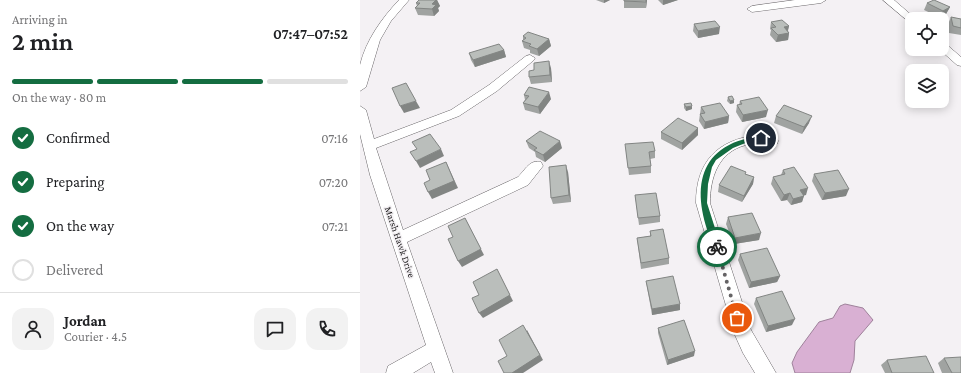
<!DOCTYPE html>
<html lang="en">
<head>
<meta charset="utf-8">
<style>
	body { margin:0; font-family:"Crimson Pro",serif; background:#f2f2f2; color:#202124; height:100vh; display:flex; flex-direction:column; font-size:15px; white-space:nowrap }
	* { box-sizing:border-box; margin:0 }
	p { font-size:13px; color:#757577 }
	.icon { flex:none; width:22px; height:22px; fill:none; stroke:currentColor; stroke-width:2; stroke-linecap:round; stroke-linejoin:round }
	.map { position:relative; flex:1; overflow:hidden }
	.details { display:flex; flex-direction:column; background:#fff; width:360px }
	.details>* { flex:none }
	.buttons { position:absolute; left:545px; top:12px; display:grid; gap:8px }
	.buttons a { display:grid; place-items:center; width:44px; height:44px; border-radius:8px; background:#fff; box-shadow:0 2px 10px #0003; font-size:20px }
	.pin { position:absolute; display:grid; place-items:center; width:34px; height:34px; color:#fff; margin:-17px; border:2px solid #fff; border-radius:50%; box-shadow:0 1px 4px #0007 }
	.courier { position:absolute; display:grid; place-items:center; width:40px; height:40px; margin:-20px; border:3px solid #146d41; border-radius:50%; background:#fff; color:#222; box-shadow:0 1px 5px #0007 }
	.overview em { font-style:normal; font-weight:600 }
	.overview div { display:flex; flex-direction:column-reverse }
	.overview { display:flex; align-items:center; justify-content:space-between; height:68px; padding:0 12px }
	h1 { font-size:26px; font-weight:600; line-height:30px }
	.bar { display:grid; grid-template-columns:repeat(4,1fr); gap:6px 4px; align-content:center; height:48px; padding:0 12px }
	.bar i { height:5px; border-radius:3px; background:#e0e0e0 }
	.bar .on { background:#146d41 }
	.bar p { grid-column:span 4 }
	.line { display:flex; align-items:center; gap:10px; padding:0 12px; border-top:1px solid #e0e0e0 }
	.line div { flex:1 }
	.round { display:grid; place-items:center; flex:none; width:42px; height:42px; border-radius:12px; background:#f2f2f2 }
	ol { padding:0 12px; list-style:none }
	li { display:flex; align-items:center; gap:12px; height:44px }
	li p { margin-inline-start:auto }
	li .icon { padding:4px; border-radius:50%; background:#146d41; color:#fff; stroke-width:4 }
	li:last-child { color:#757577 }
	li i { width:22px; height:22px; border:2px solid #e0e0e0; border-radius:50% }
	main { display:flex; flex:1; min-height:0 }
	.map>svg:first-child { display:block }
</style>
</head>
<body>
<main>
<section class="details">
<div class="overview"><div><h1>2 min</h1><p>Arriving in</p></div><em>07:47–07:52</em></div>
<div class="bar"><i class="on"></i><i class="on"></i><i class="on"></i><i></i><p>On the way · 80 m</p></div>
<ol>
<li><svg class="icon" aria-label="check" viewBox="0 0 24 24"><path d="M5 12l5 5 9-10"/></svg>Confirmed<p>07:16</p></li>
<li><svg class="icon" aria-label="check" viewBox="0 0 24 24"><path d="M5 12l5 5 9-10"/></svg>Preparing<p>07:20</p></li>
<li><svg class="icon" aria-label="check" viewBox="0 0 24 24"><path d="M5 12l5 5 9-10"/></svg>On the way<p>07:21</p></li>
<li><i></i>Delivered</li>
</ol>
<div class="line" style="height:72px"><a class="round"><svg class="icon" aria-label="person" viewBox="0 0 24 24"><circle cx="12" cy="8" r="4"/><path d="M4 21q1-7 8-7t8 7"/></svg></a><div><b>Jordan</b><p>Courier · 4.5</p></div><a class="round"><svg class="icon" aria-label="chat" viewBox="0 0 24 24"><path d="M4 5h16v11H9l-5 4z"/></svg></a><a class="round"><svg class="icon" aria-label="phone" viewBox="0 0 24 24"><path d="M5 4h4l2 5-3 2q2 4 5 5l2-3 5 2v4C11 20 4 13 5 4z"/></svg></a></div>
</section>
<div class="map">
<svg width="601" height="373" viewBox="0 0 601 373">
	<rect width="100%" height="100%" fill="#f4f1f4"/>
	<path fill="#d9b0d3" stroke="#9f829b" d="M485 304 503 308 513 320 495 341 494 360 490 373H435L432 363 437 352 459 322 473 318 480 306Z"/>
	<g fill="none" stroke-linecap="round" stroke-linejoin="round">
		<defs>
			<g id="minor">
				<path d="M39 0H49L31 21 20 40 6 87 0 91C0 82 0 73 0 65 6 40 22 18 39 0Z"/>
				<path d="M435 0H466L461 3 392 12 387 9 392 6Z"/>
				<path d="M523 0H534L556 19H552V23L549 22Z"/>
				<path d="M582 43 586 44 601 57V66L597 65 579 49H582Z"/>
				<path d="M170 55 175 58 174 60 137 91 99 116 16 148 43 230 158 177C165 170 170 159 181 162L183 166 168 185 47 242 93 373H75L71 362 53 373H26L28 366 66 345 10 175 0 134V106L6 110 14 139 91 110 129 85 166 56Z"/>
				<path d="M397 135 417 138 418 141 417 144C407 147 396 143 386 145 358 152 350 178 350 203L391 330 416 373H395L383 353 374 333 336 203C336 162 357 140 397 135Z"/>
			</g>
		</defs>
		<use href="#minor" stroke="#696669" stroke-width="1"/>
		<use href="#minor" fill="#fff" fill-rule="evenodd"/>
	</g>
	<g fill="#a0a3a1">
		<path d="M59 0H77L80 6 78 8 79 11 74 16 58 15 55 8 57 6 56 3Z"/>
		<path d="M236 0H250L244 3Z"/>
		<path d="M264 0H287L286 8H264Z"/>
		<path d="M298 0H318L303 5Z"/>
		<path d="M567 3 590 7 586 14 579 17 564 10Z"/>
		<path d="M591 17 601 19V35L589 33 588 24Z"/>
		<path d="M411 22 429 26 428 31 429 33 428 40 416 42 410 35 411 30 410 29Z"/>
		<path d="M334 24 359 34 338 38 333 31Z"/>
		<path d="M163 36 189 39 191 46 179 56 170 53V50L164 48 162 41 163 40Z"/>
		<path d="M144 50 146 57 115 67 111 60 109 53Z"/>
		<path d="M191 68 192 82 171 84 169 77 174 70Z"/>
		<path d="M164 95 191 99 180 114 165 110 163 103 165 100Z"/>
		<path d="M368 97 374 103 370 104 367 101Z"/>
		<path d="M380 101 406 117 382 122 376 112 377 105H379Z"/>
		<path d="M324 104 332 109 326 111 324 108Z"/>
		<path d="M341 107 369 116 368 123 344 129 339 121Z"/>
		<path d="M416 116 449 123 442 134 414 123Z"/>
		<path d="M338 128V135L322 150 301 139V132Z"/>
		<path d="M166 141 202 148 185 162 176 157 175 152 169 148Z"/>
		<path d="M266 151H295V158L290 159 291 166V173L269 175Z"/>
		<path d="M423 170 446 195H444L442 202 431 205 427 200 421 201 411 184 413 177 421 175Z"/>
		<path d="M208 172 211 202 193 204 191 198Z"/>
		<path d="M386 172 385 174 394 177 393 184 382 202 358 192 359 185Z"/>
		<path d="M454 174 486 196 462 200 452 181Z"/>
		<path d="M275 195 300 216V222L279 225Z"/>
		<path d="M368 217 399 240 374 244 366 224Z"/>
		<path d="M290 231 309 258V264L281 269 277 238 290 236Z"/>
		<path d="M380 254 420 276 417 282 389 288 378 260Z"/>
		<path d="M286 281 320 310 292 315 287 287Z"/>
		<path d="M396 298 432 325 406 332 394 304Z"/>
		<path d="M298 328 334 356 307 365 298 333Z"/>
		<path d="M584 358 601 373H582L578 363Z"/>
		<path d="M527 360 574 373H525L521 365Z"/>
	</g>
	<g fill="#828583">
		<path d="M76 0H77L80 6 78 8 79 11 74 16 72 9V4Z"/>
		<path d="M244 0H250L244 3Z"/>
		<path d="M286 0H287L286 8Z"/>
		<path d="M303 0H318L303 5Z"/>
		<path d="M590 7 586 14 579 17 583 11Z"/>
		<path d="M429 26 427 33H429L428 40 416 42 418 35 424 27Z"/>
		<path d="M360 27 359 34 338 38V31Z"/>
		<path d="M189 39 191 46 179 56 177 49Z"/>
		<path d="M144 50 146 57 115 67 113 60Z"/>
		<path d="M189 61 191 68 192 82 190 75Z"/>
		<path d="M189 92 191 99 180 114 178 107Z"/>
		<path d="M374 100V103L370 104V101Z"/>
		<path d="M56 101 60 108 44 113 40 106Z"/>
		<path d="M332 106V109L326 111V107Z"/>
		<path d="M408 110 406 117 382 122 383 115Z"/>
		<path d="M369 116 368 123 344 129 345 122Z"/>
		<path d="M452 116 449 123 442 134 444 127Z"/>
		<path d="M338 128V135L322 150V143Z"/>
		<path d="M200 141 202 148 185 162 183 155Z"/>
		<path d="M81 149 84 156 60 168 56 161Z"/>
		<path d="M86 162 98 188 72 199 68 192Z"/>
		<path d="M206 165 208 172 211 202 209 195Z"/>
		<path d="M394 177 393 184 382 202 384 196Z"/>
		<path d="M448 188 446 195 438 197 440 190Z"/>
		<path d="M489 189 486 196 462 200 465 193Z"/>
		<path d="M430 193 427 200 421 201 424 195Z"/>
		<path d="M444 196 442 202 431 205 433 199Z"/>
		<path d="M105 218 124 255 102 267 98 261Z"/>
		<path d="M401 233 399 240 374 244 375 238Z"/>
		<path d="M137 269 153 301 123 318 119 313Z"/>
		<path d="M420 276 417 282 389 288 391 282Z"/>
		<path d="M320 304V310L292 315V309Z"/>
		<path d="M435 319 432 325 406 332 408 326Z"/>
		<path d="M167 330 183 360 163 373H152Z"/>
		<path d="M335 351 334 356 307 365 308 360Z"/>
	</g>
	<g fill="#babebb" stroke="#828583">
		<path d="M59 0H76L72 4 76 5 72 9 55 8 60 3H56Z"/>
		<path d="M264 0H286V2L264 1Z"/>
		<path d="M574 0 590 7 583 11 567 3Z"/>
		<path d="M591 17 601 19V28L593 26Z"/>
		<path d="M422 20 429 26 424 27 429 33 418 35 411 28 416 27 411 22Z"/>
		<path d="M355 21 360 27 338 31 334 24Z"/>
		<path d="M168 32 189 39 177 49 169 46 171 44 162 41 166 38 163 36Z"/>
		<path d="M139 44 144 50 113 60 109 53Z"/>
		<path d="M189 61 190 75 169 77V71L174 70V63Z"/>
		<path d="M46 83 56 101 40 106 32 88Z"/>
		<path d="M169 87 189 92 178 107 163 103 169 96 164 95Z"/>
		<path d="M372 96 374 100 370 101 368 97Z"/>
		<path d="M399 97 408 110 383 115 377 105 382 104 380 101Z"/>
		<path d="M331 103 332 106 326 107 324 104Z"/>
		<path d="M360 103 369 116 345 122 340 114 345 113 341 107Z"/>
		<path d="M424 105 452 116 444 127 416 116Z"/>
		<path d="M318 118 338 128 322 143 301 132Z"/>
		<path d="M180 131 200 141 183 155 174 150 177 148 166 141Z"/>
		<path d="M70 134 81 149 56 161 50 152 57 149 52 142Z"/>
		<path d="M293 142 295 151 289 152 291 166 268 168 265 144Z"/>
		<path d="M86 162 94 181 68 192 64 183 70 180 66 170Z"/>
		<path d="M206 165 209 195 191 198 189 167Z"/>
		<path d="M371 166 386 172 385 174 394 177 384 196 359 185Z"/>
		<path d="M434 167 448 188 440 190 444 196 433 199 430 193 424 195 413 177 425 174 423 170Z"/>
		<path d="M478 170 489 189 465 193 454 174Z"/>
		<path d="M296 193 300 216 278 218 275 195Z"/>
		<path d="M392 213 401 233 375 238 368 217Z"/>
		<path d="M105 218 121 249 98 261 88 239 93 237 88 226Z"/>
		<path d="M303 229 309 258 281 263 277 238 291 236 290 231Z"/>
		<path d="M407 248 420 276 391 282 380 254Z"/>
		<path d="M137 269 150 295 119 313 112 298 119 295 113 282Z"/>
		<path d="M313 276 320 304 292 309 286 281Z"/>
		<path d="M422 291 435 319 408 326 396 298Z"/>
		<path d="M324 320 335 351 308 360 298 328Z"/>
		<path d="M163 325 180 355 152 373H144L138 361 147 356 139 340Z"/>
		<path d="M566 356 574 373H532L527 360Z"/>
		<path d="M601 357V373H592L584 358Z"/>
	</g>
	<path fill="#146d41" d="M401 136 404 138 403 140 388 142 373 148 356 160 352 167 348 184 347 203 361 247 357 250 355 249C331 197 332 144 401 136Z"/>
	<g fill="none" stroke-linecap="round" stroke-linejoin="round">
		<path stroke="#656365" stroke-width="4" stroke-dasharray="0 7.2" d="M357 247 377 318"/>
	</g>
	<g text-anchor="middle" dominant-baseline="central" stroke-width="3" stroke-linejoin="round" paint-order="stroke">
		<g font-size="10" fill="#181718" stroke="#f4f1f4">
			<text transform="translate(40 242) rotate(71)">Marsh Hawk Drive</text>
		</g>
	</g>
</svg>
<div class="buttons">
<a><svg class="icon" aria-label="locate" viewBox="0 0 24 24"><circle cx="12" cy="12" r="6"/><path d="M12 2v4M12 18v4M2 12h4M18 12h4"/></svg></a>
<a><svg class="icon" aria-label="layers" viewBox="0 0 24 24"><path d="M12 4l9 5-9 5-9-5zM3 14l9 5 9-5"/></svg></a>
</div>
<div class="pin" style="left:377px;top:318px;background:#ea580c"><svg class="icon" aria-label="bag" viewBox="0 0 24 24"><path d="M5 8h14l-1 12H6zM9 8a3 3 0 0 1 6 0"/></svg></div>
<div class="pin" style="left:401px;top:138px;background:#1f2937"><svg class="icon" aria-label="home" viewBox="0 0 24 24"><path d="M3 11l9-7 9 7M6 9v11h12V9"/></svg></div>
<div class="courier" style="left:357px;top:247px"><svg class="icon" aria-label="bike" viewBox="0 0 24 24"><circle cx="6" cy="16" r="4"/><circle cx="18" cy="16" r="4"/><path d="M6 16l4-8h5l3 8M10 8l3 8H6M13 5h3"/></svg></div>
</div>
</main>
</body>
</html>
